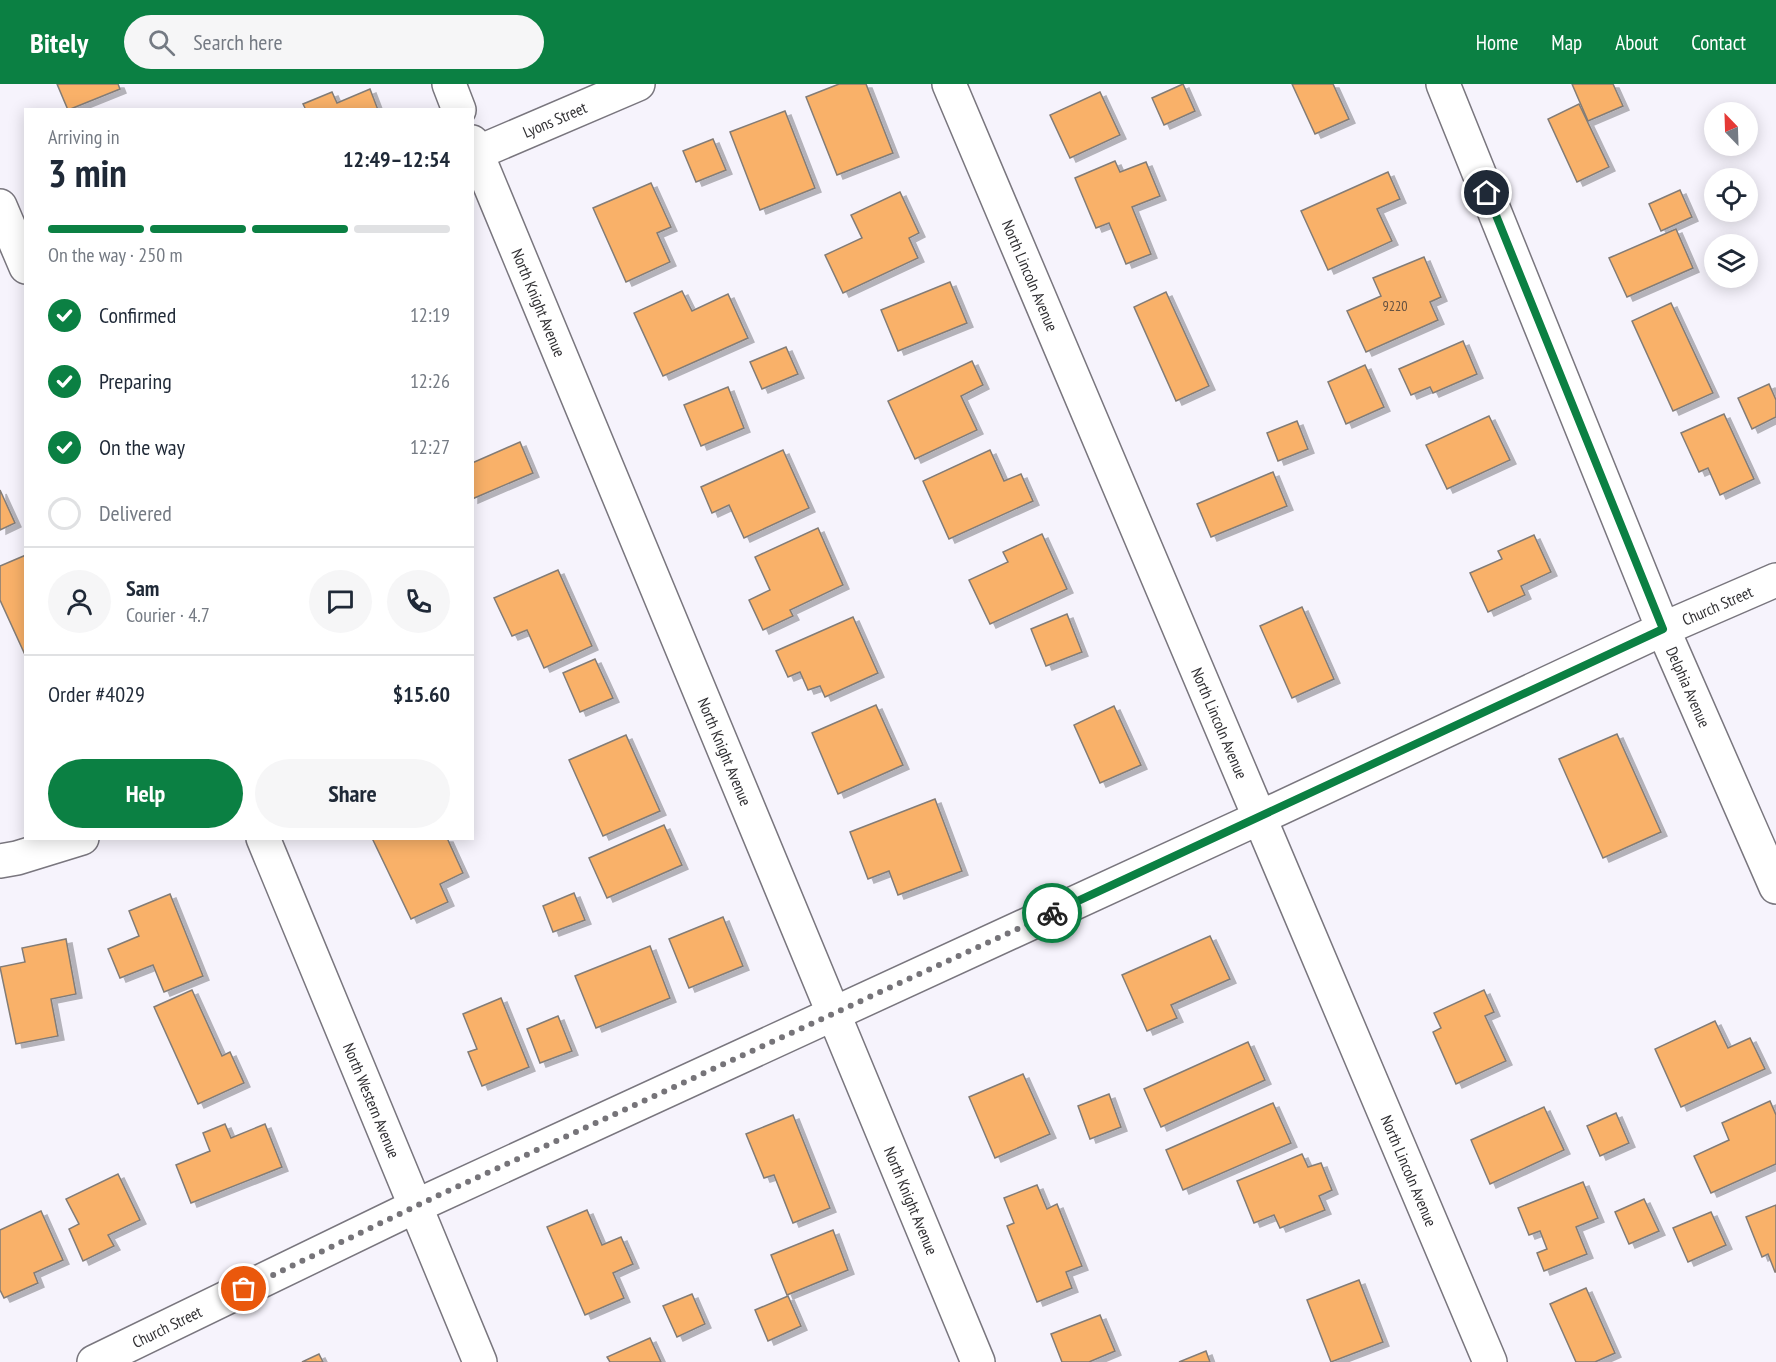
<!DOCTYPE html>
<html lang="en">
<head>
<meta charset="utf-8">
<style>
	body { margin:0; font-family:"PT Sans Narrow",sans-serif; background:#f6f6f7; color:#1f2937; height:100vh; display:flex; flex-direction:column; font-size:22px; white-space:nowrap }
	* { box-sizing:border-box; margin:0 }
	p { font-size:20px; color:#747a83 }
	.icon { flex:none; width:33px; height:33px; fill:none; stroke:currentColor; stroke-width:2; stroke-linecap:round; stroke-linejoin:round }
	.map { position:relative; flex:1; overflow:hidden }
	.side { position:absolute; left:24px; top:24px; width:450px; height:732px; display:flex; flex-direction:column; background:#fff; border-radius:0px; box-shadow:0 3px 15px #0003 }
	.side>* { flex:none }
	.needle { width:39px; rotate:337deg }
	.controls { position:absolute; left:1704px; top:18px; display:grid; gap:12px }
	.controls a { display:grid; place-items:center; width:54px; height:54px; border-radius:50%; background:#fff; box-shadow:0 3px 15px #0003; font-size:30px }
	.pin { position:absolute; display:grid; place-items:center; width:51px; height:51px; color:#fff; margin:-26px; border:3px solid #fff; border-radius:50%; box-shadow:0 2px 6px #0007 }
	.courier { position:absolute; display:grid; place-items:center; width:60px; height:60px; margin:-30px; border:4px solid #0b8043; border-radius:50%; background:#fff; color:#222; box-shadow:0 2px 8px #0007 }
	.headline em { font-style:normal; font-weight:800 }
	.headline div { display:flex; flex-direction:column-reverse }
	.headline { display:flex; align-items:center; justify-content:space-between; height:102px; padding:0 24px }
	h1 { font-size:39px; font-weight:800; line-height:45px }
	.bar { display:grid; grid-template-columns:repeat(4,1fr); gap:9px 6px; align-content:center; height:72px; padding:0 24px }
	.bar i { height:8px; border-radius:4px; background:#e0e1e3 }
	.bar .current { background:#0b8043 }
	.bar p { grid-column:span 4 }
	.line { display:flex; align-items:center; gap:15px; padding:0 24px; border-top:2px solid #e0e1e3 }
	.line div { flex:1 }
	.round { display:grid; place-items:center; flex:none; width:63px; height:63px; border-radius:32px; background:#f6f6f7 }
	ol { padding:0 24px; list-style:none }
	li { display:flex; align-items:center; gap:18px; height:66px }
	li p { margin-inline-start:auto }
	li .icon { padding:6px; border-radius:50%; background:#0b8043; color:#fff; stroke-width:4 }
	li:last-child { color:#747a83 }
	li i { width:33px; height:33px; border:3px solid #e0e1e3; border-radius:50% }
	.button { display:flex; gap:12px; margin-top:auto; padding:12px 24px }
	.button a { flex:1; height:69px; border-radius:36px; background:#0b8043; color:#fff; font-size:24px; font-weight:800; line-height:69px; text-align:center }
	.button a+a { background:#f6f6f7; color:#1f2937 }
	header { display:flex; align-items:center; gap:36px; box-sizing:border-box; height:84px; padding:0 30px; background:#0b8043; color:#fff }
	header strong { font-size:28px }
	nav { display:flex; gap:33px; margin-inline-start:auto; font-size:21px }
	.search { width:420px; height:54px; background:#f6f6f7; display:flex; align-items:center; gap:15px; box-sizing:border-box; padding:0 21px; border-radius:33px; color:#747a83; font-size:22px }
	.map>svg:first-child { display:block }
</style>
</head>
<body>
<header>
<strong>Bitely</strong>
<div class="search"><svg class="icon" aria-label="search" viewBox="0 0 24 24"><circle cx="10" cy="10" r="6"/><path d="M15 15l6 6"/></svg>Search here</div>
<nav><a>Home</a><a>Map</a><a>About</a><a>Contact</a></nav>
</header>
<div class="map">
<svg width="1776" height="1278" viewBox="0 0 1776 1278">
	<defs>
		<filter id="shadow"><feDropShadow dx="6" dy="4" stdDeviation="0" flood-color="#0004"/></filter>
	</defs>
	<rect width="100%" height="100%" fill="#f6f3fc"/>
	<g fill="#f9b169" stroke="#837c76" stroke-width="1.5" filter="url(#shadow)">
		<path d="M57 0H118L120 5 68 26Z"/>
		<path d="M839 0H866L893 69 837 91 806 13Z"/>
		<path d="M1183 0 1195 27 1164 41 1152 14Z"/>
		<path d="M1292 0H1333L1349 35 1315 50Z"/>
		<path d="M1572 0H1613L1623 22 1588 37Z"/>
		<path d="M370 5 378 26H306L303 20 332 8 337 19Z"/>
		<path d="M1100 8 1120 51 1070 74 1050 31Z"/>
		<path d="M1579 20 1609 83 1577 98 1548 35Z"/>
		<path d="M785 27 815 104 760 126 730 48Z"/>
		<path d="M713 55 726 86 696 98 683 67Z"/>
		<path d="M1115 77 1120 88 1146 78 1160 112 1132 123 1151 170 1126 180 1109 139 1096 144 1075 94Z"/>
		<path d="M1388 88 1400 115 1377 125 1392 157 1328 186 1301 127Z"/>
		<path d="M651 99 671 143 657 149 670 178 626 198 593 124Z"/>
		<path d="M1680 106 1692 133 1661 147 1649 120Z"/>
		<path d="M900 108 919 149 909 154 918 174 843 209 825 171 862 154 851 131Z"/>
		<path d="M1676 145 1693 184 1627 213 1609 174Z"/>
		<path d="M1424 173 1441 213 1430 218 1438 236 1366 268 1347 227 1381 212 1373 194Z"/>
		<path d="M950 198 967 239 898 267 881 226Z"/>
		<path d="M682 207 692 227 728 210 748 254 663 292 634 229Z"/>
		<path d="M1166 208 1209 302 1176 317 1134 223Z"/>
		<path d="M1671 219 1713 309 1673 327 1632 237Z"/>
		<path d="M1463 257 1477 290 1433 309 1430 303 1411 311 1399 285Z"/>
		<path d="M786 263 798 290 762 305 750 278Z"/>
		<path d="M972 277 983 301 961 312 977 346 915 375 888 317Z"/>
		<path d="M1365 281 1384 323 1346 340 1328 298Z"/>
		<path d="M1769 300 1776 316V333L1752 345 1738 314Z"/>
		<path d="M728 303 744 344 701 362 684 321Z"/>
		<path d="M1724 330 1754 395 1720 411 1708 384 1699 388 1681 349Z"/>
		<path d="M1489 332 1510 376 1447 405 1426 361Z"/>
		<path d="M1297 337 1308 365 1278 377 1267 349Z"/>
		<path d="M520 358 533 389 472 415V379Z"/>
		<path d="M783 366 809 424 744 454 729 421 712 429 701 403Z"/>
		<path d="M990 366 1004 397 1021 390 1033 417 949 455 923 397Z"/>
		<path d="M1273 388 1287 422 1211 453 1197 420Z"/>
		<path d="M0 406 15 439 0 446Z"/>
		<path d="M818 444 843 501 790 526 793 532 763 546 749 516 770 506 755 473Z"/>
		<path d="M1042 450 1067 505 990 540 969 496 1008 478 1003 468Z"/>
		<path d="M1534 451 1551 488 1521 502 1525 511 1488 528 1470 489 1502 475 1498 467Z"/>
		<path d="M26 471V573L0 516V482Z"/>
		<path d="M558 486 592 562 544 584 527 546 512 552 494 514Z"/>
		<path d="M1302 523 1334 595 1292 614 1260 542Z"/>
		<path d="M1067 530 1082 568 1046 582 1031 545Z"/>
		<path d="M853 533 878 589 825 613 820 602 808 606 800 588 788 593 776 567Z"/>
		<path d="M595 575 613 614 580 628 563 589Z"/>
		<path d="M876 621 903 681 838 710 812 649Z"/>
		<path d="M1114 622 1141 681 1100 699 1074 641Z"/>
		<path d="M1617 650 1661 748 1603 774 1559 675Z"/>
		<path d="M626 651 660 727 603 752 569 676Z"/>
		<path d="M935 715 962 787 898 811 889 787 868 795 850 748Z"/>
		<path d="M664 741 682 781 607 814 589 774Z"/>
		<path d="M372 754H447L463 789 440 800 448 818 411 835Z"/>
		<path d="M574 809 585 836 553 848 543 822Z"/>
		<path d="M170 810 203 892 164 908 153 881 120 894 108 865 139 852 129 827Z"/>
		<path d="M723 833 743 882 689 904 669 855Z"/>
		<path d="M1210 852 1230 895 1171 921 1177 934 1147 947 1122 891Z"/>
		<path d="M66 855 76 910 51 915 58 952 16 960 0 883 25 878 22 864Z"/>
		<path d="M650 862 670 914 596 944 575 892Z"/>
		<path d="M192 906 222 972 230 968 244 999 198 1020 154 923Z"/>
		<path d="M1484 906 1494 928 1485 932 1506 977 1456 1000 1433 948 1441 944 1434 929Z"/>
		<path d="M501 914 529 983 482 1002 468 968 477 965 463 930Z"/>
		<path d="M558 932 572 967 540 979 527 945Z"/>
		<path d="M1715 937 1728 964 1750 954 1765 985 1681 1023 1655 965Z"/>
		<path d="M1248 958 1265 996 1161 1043 1144 1005Z"/>
		<path d="M1023 990 1050 1050 995 1074 969 1013Z"/>
		<path d="M1109 1010 1121 1043 1090 1055 1078 1022Z"/>
		<path d="M1770 1017 1776 1031V1080L1711 1109 1694 1072 1729 1056 1722 1039Z"/>
		<path d="M1273 1019 1291 1059 1183 1106 1166 1066Z"/>
		<path d="M1544 1023 1564 1066 1490 1100 1471 1056Z"/>
		<path d="M1616 1029 1629 1059 1600 1072 1587 1042Z"/>
		<path d="M793 1031 830 1124 793 1139 774 1091 764 1094 746 1050Z"/>
		<path d="M225 1040 231 1054 265 1040 282 1083 191 1119 176 1081 210 1067 203 1049Z"/>
		<path d="M1302 1070 1308 1083 1321 1079 1332 1106 1319 1112 1325 1126 1280 1144 1274 1131 1254 1139 1237 1097Z"/>
		<path d="M118 1090 140 1136 108 1151 114 1162 83 1177 69 1145 79 1140 66 1115Z"/>
		<path d="M1583 1098 1598 1134 1576 1143 1587 1170 1544 1187 1537 1169 1547 1165 1540 1147 1529 1151 1518 1124Z"/>
		<path d="M1037 1101 1047 1125 1057 1120 1082 1182 1066 1188 1072 1204 1037 1218 1007 1142 1014 1139 1004 1114Z"/>
		<path d="M1644 1115 1659 1147 1629 1160 1615 1128Z"/>
		<path d="M1776 1121V1188H1775L1768 1170 1762 1173 1746 1133Z"/>
		<path d="M587 1126 602 1161 621 1153 633 1180 613 1189 624 1214 585 1231 547 1143Z"/>
		<path d="M41 1127 63 1176 34 1189 38 1199 4 1214 0 1206V1146Z"/>
		<path d="M1711 1128 1726 1161 1688 1178 1673 1144Z"/>
		<path d="M833 1146 848 1186 787 1211 771 1171Z"/>
		<path d="M1359 1196 1383 1258 1331 1278 1307 1216Z"/>
		<path d="M1586 1204 1615 1269 1595 1278H1576L1550 1220Z"/>
		<path d="M692 1210 705 1240 677 1253 663 1222Z"/>
		<path d="M788 1212 801 1242 768 1257 755 1226Z"/>
		<path d="M1100 1231 1115 1267 1089 1278H1062L1051 1250Z"/>
		<path d="M650 1254 661 1278H610L607 1273Z"/>
		<path d="M1206 1267 1210 1278H1179Z"/>
		<path d="M319 1270 323 1278H302Z"/>
	</g>
	<g fill="none" stroke-linecap="round" stroke-linejoin="round">
		<defs>
			<g id="street">
				<path d="M449 0 459 26"/>
				<path id="s1" d="M949 0 1490 1278"/>
				<path id="s2" d="M1443 0 1663 545 1776 803"/>
				<path id="s3" d="M472 58 978 1278"/>
				<path id="s4" d="M472 71 638 0"/>
				<path d="M0 122 26 183"/>
				<path id="s5" d="M263 754 480 1278"/>
				<path d="M0 777 17 774 82 754"/>
				<path id="s6" d="M94 1278 416 1122 1259 734 1663 545 1776 496"/>
			</g>
		</defs>
		<use href="#street" stroke="#79767e" stroke-width="36"/>
		<use href="#street" stroke="#fff" stroke-width="33"/>
	</g>
	<g fill="none" stroke-linecap="round" stroke-linejoin="round">
		<path stroke="#767479" stroke-width="6" stroke-dasharray="0 10.8" d="M244 1205 437 1112 1052 829"/>
		<path stroke="#0b8043" stroke-width="8" d="M1052 829 1663 545 1487 109"/>
	</g>
	<g text-anchor="middle" dominant-baseline="central" stroke-width="4.5" stroke-linejoin="round" paint-order="stroke">
		<g font-size="14" fill="#635040">
			<text x="1395" y="222">9220</text>
		</g>
		<g font-size="16" fill="#313033" stroke="#fff">
			<text stroke="none"><textPath href="#s4" startOffset="90">Lyons Street</textPath></text>
			<text stroke="none"><textPath href="#s1" startOffset="208">North Lincoln Avenue</textPath></text>
			<text stroke="none"><textPath href="#s3" startOffset="174">North Knight Avenue</textPath></text>
			<text stroke="none"><textPath href="#s6" startOffset="1791">Church Street</textPath></text>
			<text stroke="none"><textPath href="#s2" startOffset="651">Delphia Avenue</textPath></text>
			<text stroke="none"><textPath href="#s1" startOffset="694">North Lincoln Avenue</textPath></text>
			<text stroke="none"><textPath href="#s3" startOffset="660">North Knight Avenue</textPath></text>
			<text stroke="none"><textPath href="#s5" startOffset="284">North Western Avenue</textPath></text>
			<text stroke="none"><textPath href="#s1" startOffset="1180">North Lincoln Avenue</textPath></text>
			<text stroke="none"><textPath href="#s3" startOffset="1146">North Knight Avenue</textPath></text>
			<text stroke="none"><textPath href="#s6" startOffset="81">Church Street</textPath></text>
		</g>
	</g>
</svg>
<div class="controls">
<a><svg class="needle" viewBox="-14 -14 28 28"><path d="M0-13l5 13h-10z" fill="#e53935"/><path d="M0 13l5-13h-10z" fill="#747a83"/></svg></a>
<a><svg class="icon" aria-label="locate" viewBox="0 0 24 24"><circle cx="12" cy="12" r="6"/><path d="M12 2v4M12 18v4M2 12h4M18 12h4"/></svg></a>
<a><svg class="icon" aria-label="layers" viewBox="0 0 24 24"><path d="M12 4l9 5-9 5-9-5zM3 14l9 5 9-5"/></svg></a>
</div>
<div class="pin" style="left:244px;top:1205px;background:#ea580c"><svg class="icon" aria-label="bag" viewBox="0 0 24 24"><path d="M5 8h14l-1 12H6zM9 8a3 3 0 0 1 6 0"/></svg></div>
<div class="pin" style="left:1487px;top:109px;background:#1f2937"><svg class="icon" aria-label="home" viewBox="0 0 24 24"><path d="M3 11l9-7 9 7M6 9v11h12V9"/></svg></div>
<div class="courier" style="left:1052px;top:829px"><svg class="icon" aria-label="bike" viewBox="0 0 24 24"><circle cx="6" cy="16" r="4"/><circle cx="18" cy="16" r="4"/><path d="M6 16l4-8h5l3 8M10 8l3 8H6M13 5h3"/></svg></div>
<section class="side">
<div class="headline"><div><h1>3 min</h1><p>Arriving in</p></div><em>12:49–12:54</em></div>
<div class="bar"><i class="current"></i><i class="current"></i><i class="current"></i><i></i><p>On the way · 250 m</p></div>
<ol>
<li><svg class="icon" aria-label="check" viewBox="0 0 24 24"><path d="M5 12l5 5 9-10"/></svg>Confirmed<p>12:19</p></li>
<li><svg class="icon" aria-label="check" viewBox="0 0 24 24"><path d="M5 12l5 5 9-10"/></svg>Preparing<p>12:26</p></li>
<li><svg class="icon" aria-label="check" viewBox="0 0 24 24"><path d="M5 12l5 5 9-10"/></svg>On the way<p>12:27</p></li>
<li><i></i>Delivered</li>
</ol>
<div class="line" style="height:108px"><a class="round"><svg class="icon" aria-label="person" viewBox="0 0 24 24"><circle cx="12" cy="8" r="4"/><path d="M4 21q1-7 8-7t8 7"/></svg></a><div><b>Sam</b><p>Courier · 4.7</p></div><a class="round"><svg class="icon" aria-label="chat" viewBox="0 0 24 24"><path d="M4 5h16v11H9l-5 4z"/></svg></a><a class="round"><svg class="icon" aria-label="phone" viewBox="0 0 24 24"><path d="M5 4h4l2 5-3 2q2 4 5 5l2-3 5 2v4C11 20 4 13 5 4z"/></svg></a></div>
<div class="line" style="height:78px"><div>Order #4029</div><b>$15.60</b></div>
<div class="button"><a>Help</a><a>Share</a></div>
</section>
</div>
</body>
</html>
